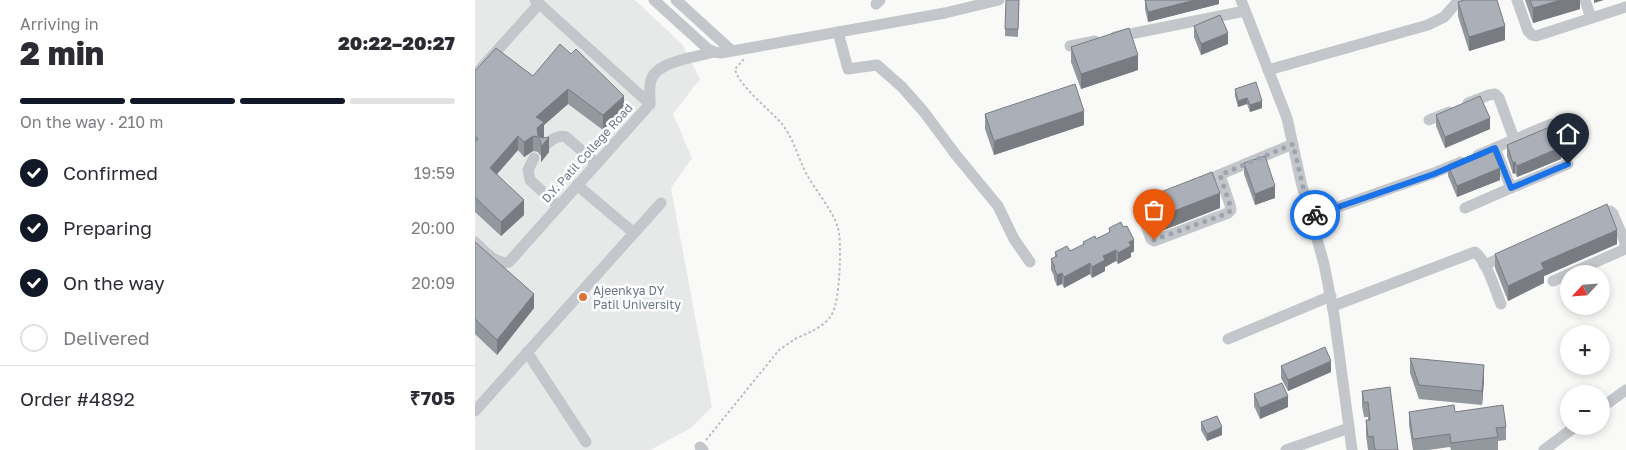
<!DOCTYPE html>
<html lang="en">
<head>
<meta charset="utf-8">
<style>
	body { margin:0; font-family:"Golos Text",sans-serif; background:#f7f7f7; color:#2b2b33; height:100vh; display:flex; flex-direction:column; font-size:19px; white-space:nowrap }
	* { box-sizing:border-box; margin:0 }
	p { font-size:16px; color:#7c7c81 }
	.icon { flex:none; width:28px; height:28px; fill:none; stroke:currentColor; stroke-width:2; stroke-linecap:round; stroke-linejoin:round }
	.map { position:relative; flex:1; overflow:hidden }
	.details { display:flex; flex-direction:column; background:#fff; width:475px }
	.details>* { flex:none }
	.needle { width:32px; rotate:244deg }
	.buttons { position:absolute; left:1085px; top:265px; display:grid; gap:10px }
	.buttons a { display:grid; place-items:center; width:50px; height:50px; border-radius:50%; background:#fff; box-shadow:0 2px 8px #0003; font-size:25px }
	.pin { position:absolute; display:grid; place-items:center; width:42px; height:42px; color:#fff; margin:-51px -21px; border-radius:50% 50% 50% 0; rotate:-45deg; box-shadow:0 0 5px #0007 }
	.pin .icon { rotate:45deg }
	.courier { position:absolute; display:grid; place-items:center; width:50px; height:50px; margin:-25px; border:4px solid #1a73e8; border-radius:50%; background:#fff; color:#222; box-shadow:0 1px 6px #0007 }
	.summary em { font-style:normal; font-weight:800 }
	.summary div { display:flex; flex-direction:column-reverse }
	.summary { display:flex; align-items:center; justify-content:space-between; height:85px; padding:0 20px }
	h1 { font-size:32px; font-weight:800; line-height:38px }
	.bar { display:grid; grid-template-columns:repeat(4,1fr); gap:8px 5px; align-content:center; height:60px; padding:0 20px }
	.bar i { height:6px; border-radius:4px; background:#e1e1e2 }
	.bar .on { background:#111827 }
	.bar p { grid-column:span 4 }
	.line { display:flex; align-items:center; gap:12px; padding:0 20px; border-top:1px solid #e1e1e2 }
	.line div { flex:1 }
	ol { padding:0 20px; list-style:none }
	li { display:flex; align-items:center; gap:15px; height:55px }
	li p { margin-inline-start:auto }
	li .icon { padding:5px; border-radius:50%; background:#111827; color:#fff; stroke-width:4 }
	li:last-child { color:#7c7c81 }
	li i { width:28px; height:28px; border:2px solid #e1e1e2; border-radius:50% }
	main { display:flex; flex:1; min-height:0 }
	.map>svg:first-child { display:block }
</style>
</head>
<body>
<main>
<section class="details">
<div class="summary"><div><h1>2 min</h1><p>Arriving in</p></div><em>20:22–20:27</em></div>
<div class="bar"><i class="on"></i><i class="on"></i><i class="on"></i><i></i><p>On the way · 210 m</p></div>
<ol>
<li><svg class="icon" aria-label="check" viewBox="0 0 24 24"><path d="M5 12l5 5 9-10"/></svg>Confirmed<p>19:59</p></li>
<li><svg class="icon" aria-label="check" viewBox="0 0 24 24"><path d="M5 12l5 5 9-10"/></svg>Preparing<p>20:00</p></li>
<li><svg class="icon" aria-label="check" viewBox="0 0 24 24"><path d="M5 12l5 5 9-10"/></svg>On the way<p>20:09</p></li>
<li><i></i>Delivered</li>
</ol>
<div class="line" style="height:65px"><div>Order #4892</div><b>₹705</b></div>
</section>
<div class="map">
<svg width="1151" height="450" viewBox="0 0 1151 450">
	<rect width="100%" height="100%" fill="#f9f9f8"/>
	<path fill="#e7e8e8" d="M0 0H160L207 44 225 79 198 114 217 158 196 188 237 407 216 428 175 450H0Z"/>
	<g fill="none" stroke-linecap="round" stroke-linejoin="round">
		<path stroke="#bbbdc0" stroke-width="2" stroke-dasharray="2.5 2.5" stroke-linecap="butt" d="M231 440 304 350C309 347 315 342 320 339 334 332 349 328 357 314 365 301 367 243 363 228 359 213 340 189 332 175 323 158 319 139 307 124 295 110 263 85 260 69L269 59"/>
		<g stroke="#c3c6ca" stroke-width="11">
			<path d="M60 0 175 104"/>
			<path d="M179 0 233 49 239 52"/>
			<path d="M201 0 256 50"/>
			<path d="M766 0 812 118 826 182 849 264 859 315 877 450"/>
			<path d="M1042 0 1053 31 1057 35 1061 36 1151 7"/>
			<path d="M1110 0 1116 18"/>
			<path d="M401 4 405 0"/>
			<path d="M363 32 373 69 402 65 427 87 449 112 481 155 523 206 539 239 555 262"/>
			<path d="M640 37 770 11"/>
			<path d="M595 46 620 41"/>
			<path d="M793 70 953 25 969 17 984 0"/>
			<path d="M0 75 64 4"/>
			<path d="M993 103 1014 95 1020 94 1024 98 1039 139"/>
			<path d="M954 120 974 112"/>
			<path d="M69 146C76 141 82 134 91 137L121 163"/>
			<path d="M1003 155 1076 124"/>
			<path d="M59 158 53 170 55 180 83 206"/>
			<path d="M727 182 818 144"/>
			<path d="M1036 188 1093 164"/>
			<path d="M686 198 668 206 665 209 676 239 679 241 753 213 756 210 755 205 745 175"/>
			<path d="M990 208 1036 188 1020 148"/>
			<path d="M835 217 959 173 986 162"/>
			<path d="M159 233 186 203"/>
			<path d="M0 242C10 251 20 265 34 262L175 104C175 97 174 87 176 80 182 61 221 57 239 52L246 53 470 13 524 0"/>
			<path d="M1009 265 1033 255"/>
			<path d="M1078 281 1148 250 1150 246V242L1138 214 1135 211H1130L1121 215"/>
			<path d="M858 306 1000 252C1012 261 1020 290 1026 304"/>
			<path d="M753 339 856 296"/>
			<path d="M52 352 111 442"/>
			<path d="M1126 408 1151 390"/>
			<path d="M0 411 159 233 102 185"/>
			<path d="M225 447 228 450"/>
			<path d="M811 450 874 428"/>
			<path d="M1069 450 1101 426"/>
		</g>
	</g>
	<g fill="#93979e">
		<path d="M531 0H544L543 37 530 36Z"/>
		<path d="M670 0H744V4L673 22 670 9Z"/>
		<path d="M1050 0H1105V9L1058 23Z"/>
		<path d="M983 2 1030 40 994 51 983 16Z"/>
		<path d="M719 26 753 44 726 55 719 37Z"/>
		<path d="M596 47 663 70 606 89 596 62Z"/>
		<path d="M0 71 58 76 149 110 128 130 93 104 69 125V137L67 138 74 152 66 162V156L63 152 58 151 49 157 43 150 22 174 49 215 26 236 0 212Z"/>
		<path d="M760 89 787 108 775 112 772 104 763 107 760 96Z"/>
		<path d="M510 114 609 125 519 155 510 129Z"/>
		<path d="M961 115 1015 129 970 148 961 126Z"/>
		<path d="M1032 145 1086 159 1042 177 1040 173 1038 174 1032 156Z"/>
		<path d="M769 163 800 198 780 205 769 174Z"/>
		<path d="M973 165 1025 180 982 197 973 176Z"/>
		<path d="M673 197 745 208 681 233 673 212Z"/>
		<path d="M634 228 659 251 656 253V257L643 264 641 261 630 267V271L617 278 615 274 589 288 587 284 582 286 579 279V276L576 270V259L580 257V252L595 251 608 245V242L621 239 634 233Z"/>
		<path d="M0 242 59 308 22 355 0 334Z"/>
		<path d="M1142 244 1069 276V283L1033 301 1020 268V254Z"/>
		<path d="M935 358 1009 380 1007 405 944 399 935 373Z"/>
		<path d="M806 366 856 372 813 391 806 378Z"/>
		<path d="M887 391 923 450H893L891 435V420H893V417H889L887 406Z"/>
		<path d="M779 394 813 407 785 419 779 406Z"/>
		<path d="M934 412H980L1031 427V440L1023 441V450H976L975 447 953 450H938L934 425Z"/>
		<path d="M726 422 747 435 732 441 726 430Z"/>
	</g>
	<g fill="#787b81">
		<path d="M720 0H744V4L673 22V12Z"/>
		<path d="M1086 0H1105V9L1058 23V8Z"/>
		<path d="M1119 0H1129L1119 3Z"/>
		<path d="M1030 26V40L994 51V37Z"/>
		<path d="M753 33V44L726 55V44Z"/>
		<path d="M663 55V70L606 89V74Z"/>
		<path d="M93 89V104L69 125V137L65 140 63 137 61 117Z"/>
		<path d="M149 96V110L128 130V115Z"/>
		<path d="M772 98V104L763 107V101Z"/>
		<path d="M787 101V108L775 112V105Z"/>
		<path d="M609 111V125L519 155V141Z"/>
		<path d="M1015 118V129L970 148V137Z"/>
		<path d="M43 136V150L15 182V168Z"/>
		<path d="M58 136V151L49 157V142Z"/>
		<path d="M74 137V152L66 162V147Z"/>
		<path d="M1086 147V159L1042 177V166Z"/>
		<path d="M1040 162V173L1038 174V163Z"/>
		<path d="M1025 168V180L982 197V186Z"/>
		<path d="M800 186V198L780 205V194Z"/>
		<path d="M745 193V208L681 233V218Z"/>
		<path d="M49 200V215L26 236V222Z"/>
		<path d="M1142 230V244L1069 276V283L1033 301V286L1066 263Z"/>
		<path d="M659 240V251L656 253V257L643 264V253L654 242Z"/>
		<path d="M641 250V261L630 267V271L617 278V267L628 256Z"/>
		<path d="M615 263V274L589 288V277Z"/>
		<path d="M587 273V284L582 286V275Z"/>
		<path d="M59 294V308L22 355V340Z"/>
		<path d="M856 361V372L813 391V380Z"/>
		<path d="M1009 365V380L1007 405V391Z"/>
		<path d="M813 396V407L785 419V408Z"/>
		<path d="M747 427V435L732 441V434Z"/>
	</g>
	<g fill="#abb0b8" stroke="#787b81">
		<path d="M531 0H544L543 29H530Z"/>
		<path d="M670 0H720L673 12Z"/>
		<path d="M989 0H1022L1030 26 994 37 983 2Z"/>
		<path d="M1055 0H1086L1058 8Z"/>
		<path d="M745 15 753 33 726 44 719 26Z"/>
		<path d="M654 28 663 55 606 74 596 47Z"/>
		<path d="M85 44 96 54 101 49 149 96 128 115 93 89 61 117 69 122 62 128 63 136 67 138 74 137 66 147V142L63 137 58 136 49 142 43 136 15 168 49 200 26 222 0 197V142L3 139 0 136V71L21 48 58 76Z"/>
		<path d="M781 82 787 101 775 105 772 98 763 101 760 89Z"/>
		<path d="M600 84 609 111 519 141 510 114Z"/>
		<path d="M1005 96 1015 118 970 137 961 115Z"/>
		<path d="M1077 126 1086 147 1042 166 1040 162 1038 163 1032 145Z"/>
		<path d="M1016 147 1025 168 982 186 973 165Z"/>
		<path d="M790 156 800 186 780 194 769 163Z"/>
		<path d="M737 172 745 193 681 218 673 197Z"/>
		<path d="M1132 204 1142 230 1066 263 1069 269 1033 286 1020 254Z"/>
		<path d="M646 222 648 227 652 226 659 240 654 242 656 246 643 253 641 250 628 256 630 260 617 267 615 263 589 277 587 273 582 275 579 268 580 267 576 259 582 256 580 252 592 246 595 251 609 244 608 242 620 236 621 239 635 232 634 228Z"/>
		<path d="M0 242 59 294 22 340 0 319Z"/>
		<path d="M850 347 856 361 813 380 806 366Z"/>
		<path d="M935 358 1009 365 1007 391 944 385Z"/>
		<path d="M807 383 813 396 785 408 779 394Z"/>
		<path d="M915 387 923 450H900L898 436 893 437 891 420H895L893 402 889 403 887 391Z"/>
		<path d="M979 405 980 412 1028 405 1031 427 1021 428 1023 437 976 443 975 434 938 439 934 412Z"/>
		<path d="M742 416 747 427 732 434 726 422Z"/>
	</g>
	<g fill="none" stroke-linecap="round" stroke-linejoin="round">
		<path stroke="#9da4ae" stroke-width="5" stroke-dasharray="0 9" d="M679 240 753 213 756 210 755 205 745 175 818 144 835 217 840 215"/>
		<path stroke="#1a73e8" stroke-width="6" d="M840 215 959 174 1020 148 1036 188 1093 164"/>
	</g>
	<circle fill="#d97538" stroke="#fff" stroke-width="2" cx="108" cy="297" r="5"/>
	<g text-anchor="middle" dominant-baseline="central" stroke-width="5" stroke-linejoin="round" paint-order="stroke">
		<g font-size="12" fill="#6b7686" stroke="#fff">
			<text transform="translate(112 153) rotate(-48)">D.Y. Patil College Road</text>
		</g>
		<g font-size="12" fill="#6b7686" stroke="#fff" text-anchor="start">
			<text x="118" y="290">Ajeenkya DY<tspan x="118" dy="14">Patil University</tspan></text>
		</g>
	</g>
</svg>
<div class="buttons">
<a><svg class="needle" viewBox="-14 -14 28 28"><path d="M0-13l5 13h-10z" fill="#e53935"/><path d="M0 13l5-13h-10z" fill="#7c7c81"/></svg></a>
<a>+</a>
<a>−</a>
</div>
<div class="pin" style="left:679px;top:240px;background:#ea580c"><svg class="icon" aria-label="bag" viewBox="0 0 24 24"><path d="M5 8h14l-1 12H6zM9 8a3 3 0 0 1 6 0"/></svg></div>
<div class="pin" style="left:1093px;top:164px;background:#1f2937"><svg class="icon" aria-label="home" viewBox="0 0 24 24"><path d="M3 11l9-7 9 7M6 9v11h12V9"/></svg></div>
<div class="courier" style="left:840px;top:215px"><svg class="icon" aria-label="bike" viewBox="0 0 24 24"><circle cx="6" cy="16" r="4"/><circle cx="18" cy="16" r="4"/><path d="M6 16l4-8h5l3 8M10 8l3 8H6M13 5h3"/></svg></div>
</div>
</main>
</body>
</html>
